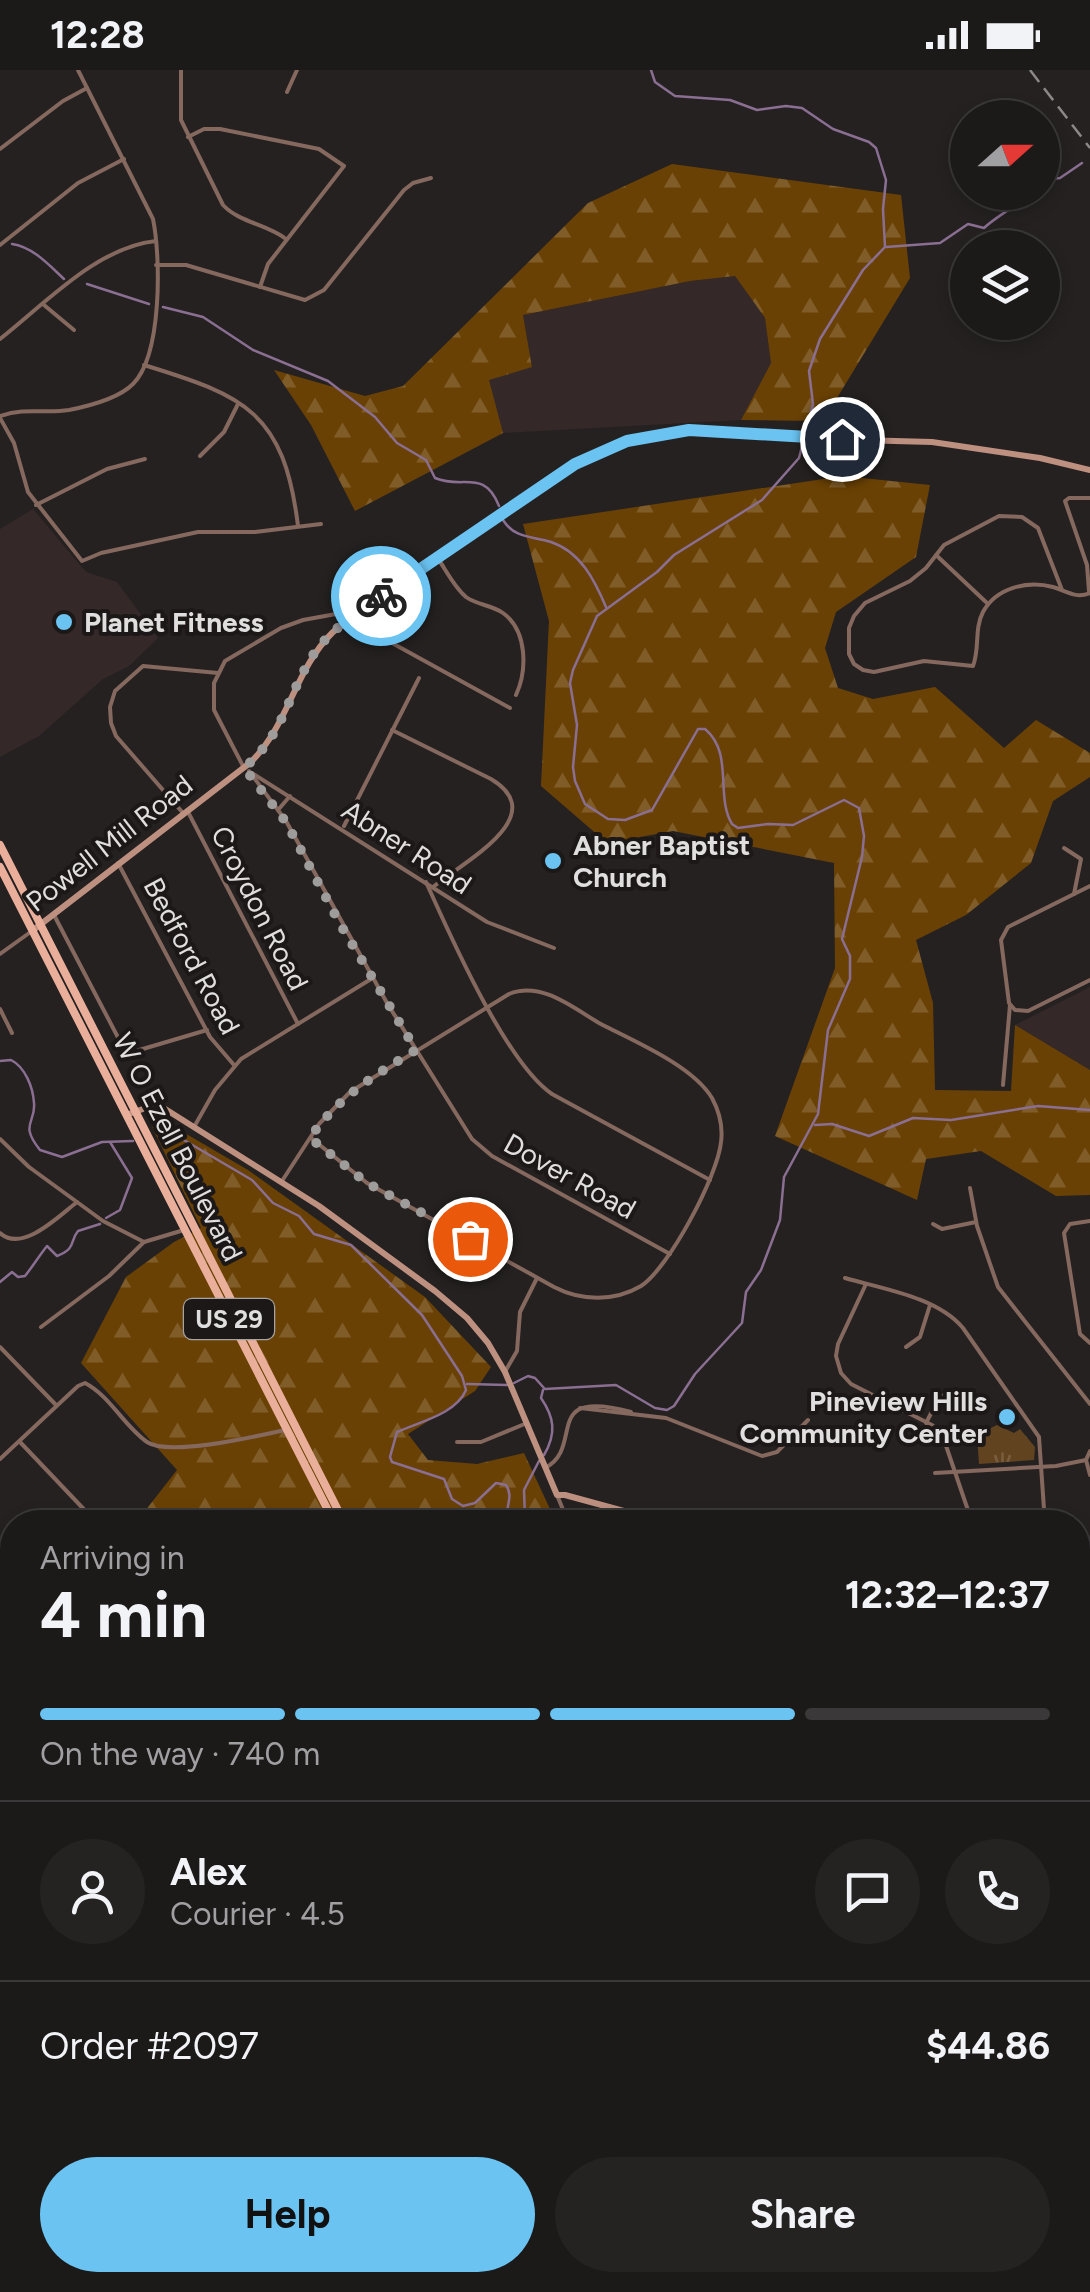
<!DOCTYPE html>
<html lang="en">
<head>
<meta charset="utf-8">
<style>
	body { margin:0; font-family:Figtree,sans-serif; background:#252222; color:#f1f3f6; height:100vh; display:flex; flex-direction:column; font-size:38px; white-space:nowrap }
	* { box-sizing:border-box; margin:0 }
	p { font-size:32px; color:#a0a0a2 }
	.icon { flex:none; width:55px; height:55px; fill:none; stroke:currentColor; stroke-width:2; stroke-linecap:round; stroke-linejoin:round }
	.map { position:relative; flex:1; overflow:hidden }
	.drawer { position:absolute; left:0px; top:1440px; width:1090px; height:782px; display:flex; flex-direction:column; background:#1c1919; border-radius:40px 40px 0 0; box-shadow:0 5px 15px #0003,0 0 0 2px #3a3838 }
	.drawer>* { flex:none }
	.needle { width:65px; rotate:69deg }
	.tools { position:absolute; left:950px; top:30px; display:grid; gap:20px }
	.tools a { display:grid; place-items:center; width:110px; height:110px; border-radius:50%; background:#1c1919; box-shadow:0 5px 15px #0003,0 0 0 2px #3a3838; font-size:50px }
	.pin { position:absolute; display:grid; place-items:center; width:85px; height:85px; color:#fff; margin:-42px; border:5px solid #fff; border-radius:50%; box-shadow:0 2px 10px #0007 }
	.courier { position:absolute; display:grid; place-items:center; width:100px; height:100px; margin:-50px; border:8px solid #6ac3f1; border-radius:50%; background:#fff; color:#222; box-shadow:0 2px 12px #0007 }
	.headline em { font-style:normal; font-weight:700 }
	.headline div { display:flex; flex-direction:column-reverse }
	.headline { display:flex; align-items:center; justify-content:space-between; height:170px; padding:0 40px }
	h1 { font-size:65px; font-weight:700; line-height:75px }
	.bar { display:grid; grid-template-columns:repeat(4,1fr); gap:15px 10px; align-content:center; height:120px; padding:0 40px }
	.bar i { height:12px; border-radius:8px; background:#3a3838 }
	.bar .active { background:#6ac3f1 }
	.bar p { grid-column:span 4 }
	.line { display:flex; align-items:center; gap:25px; padding:0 40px; border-top:2px solid #3a3838 }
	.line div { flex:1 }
	.round { display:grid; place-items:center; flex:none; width:105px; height:105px; border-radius:52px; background:#252222 }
	.button { display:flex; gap:20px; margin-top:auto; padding:20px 40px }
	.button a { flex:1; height:115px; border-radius:60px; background:#6ac3f1; color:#111; font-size:40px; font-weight:700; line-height:115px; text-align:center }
	.button a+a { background:#252222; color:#f1f3f6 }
	.status { display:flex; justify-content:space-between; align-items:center; height:70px; padding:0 50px; background:#1c1919; direction:ltr }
	.status svg { height:28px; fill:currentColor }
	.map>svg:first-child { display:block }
</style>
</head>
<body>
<div class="status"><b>12:28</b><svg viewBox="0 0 49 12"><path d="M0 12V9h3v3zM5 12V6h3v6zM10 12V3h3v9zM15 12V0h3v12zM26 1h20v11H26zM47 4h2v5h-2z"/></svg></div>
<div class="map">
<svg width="1090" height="2222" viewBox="0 0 1090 2222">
	<defs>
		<pattern id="grass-tufts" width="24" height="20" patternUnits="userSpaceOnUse" patternTransform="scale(2.5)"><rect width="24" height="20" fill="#62431f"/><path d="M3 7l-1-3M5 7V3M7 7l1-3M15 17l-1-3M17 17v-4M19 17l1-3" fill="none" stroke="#785e3f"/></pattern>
		<pattern id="forest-firs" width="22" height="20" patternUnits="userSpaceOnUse" patternTransform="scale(2.5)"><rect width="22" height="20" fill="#6a4104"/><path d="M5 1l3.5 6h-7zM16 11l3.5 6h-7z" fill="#7f5c28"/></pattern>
	</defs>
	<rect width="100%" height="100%" fill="#252121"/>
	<g fill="#342829">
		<path d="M735 206 765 248 771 293 741 350 503 363 488 309 532 296 523 245 690 211Z"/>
		<path d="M33 439 86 502 117 512 158 568 129 596 103 609 39 666 0 687V459Z"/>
		<path d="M1090 917V1000L1015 955Z"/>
	</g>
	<g fill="url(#grass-tufts)">
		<path d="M997 1355 1014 1363 1020 1359 1035 1377 1034 1390 979 1394 977 1365Z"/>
		<path d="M12 2024V2135L0 2142V2031Z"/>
	</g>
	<g fill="url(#forest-firs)">
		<path d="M672 94 901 125 910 208 823 351 741 350 771 293 765 248 735 206 690 211 523 245 532 297 489 310 503 363 355 441 311 355 274 300 365 326 403 316 588 133Z"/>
		<path d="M843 406 930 415 916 487 836 542 825 578 838 618 873 629 935 617 1004 678 1036 650 1090 683V707L1053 731 1031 793 966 845 916 870 933 933 935 1020 1011 1021 1015 955 1090 1000V1125L1056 1126 981 1081 926 1089 917 1130 775 1066 835 898 834 793 673 761 607 773 541 716 549 551 523 454Z"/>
		<path d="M164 1051 248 1100 425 1227 491 1297 475 1321 408 1364 428 1390 477 1394 524 1383 556 1452H353L350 1447 322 1452H154L145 1441 177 1400 81 1293 126 1207 174 1172 201 1158 152 1057Z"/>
		<path d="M1090 1523V1623L1078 1621V1528Z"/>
		<path d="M274 2210H357L346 2222H263Z"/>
	</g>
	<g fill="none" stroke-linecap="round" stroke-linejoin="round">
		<g stroke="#8a6f92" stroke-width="2.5">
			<path d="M1042 110 1060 108 1082 93"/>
			<path d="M12 174C33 177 49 195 64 209"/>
			<path d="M886 177 940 173 968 154 984 158C997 146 1011 140 1023 128"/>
			<path d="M87 214 149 234"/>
			<path d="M163 237 203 247 253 280 328 311 375 347 397 373 426 390 435 408C463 420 484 398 499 436"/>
			<path d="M503 450C515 469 532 466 551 472 581 482 595 511 606 537"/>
			<path d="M0 991 11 990C25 997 33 1017 34 1033 36 1053 19 1054 40 1080L62 1087 102 1072 133 1071"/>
			<path d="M815 1055 832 1054 869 1066 913 1048 951 1050 1038 1036 1090 1040"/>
			<path d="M160 1065 177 1066 252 1110 273 1133 299 1146 314 1164 351 1175 422 1245 462 1306 466 1320C456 1344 419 1352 397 1362L390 1387 392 1392 444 1409 452 1429 463 1436 475 1433 496 1413 506 1415C515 1428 503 1439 508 1452"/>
			<path d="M106 1148 120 1140 132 1108 110 1072"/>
			<path d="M0 1212 12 1202 18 1207 25 1206C33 1196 39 1186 47 1176L57 1186C77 1178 69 1172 78 1161L100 1154"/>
			<path d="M514 1313 528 1306 535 1308 544 1318"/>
			<path d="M467 1314 507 1315"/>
			<path d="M545 1319 616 1315 655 1338 667 1340 674 1336 695 1304 742 1253 746 1222 761 1200 780 1150 784 1107 818 1044 828 960 850 909V886L842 869 862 787 864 766 859 738 844 730 793 755 768 754 738 758 732 754C715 726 734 683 705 659H698L652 740 625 750 608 749 585 734 575 711 573 697 577 655 570 613 573 600 597 546 657 502 674 485 762 430 799 388 813 334 809 301 820 269 863 200 885 177 883 139 886 110 876 78 869 72 833 59 802 38 786 36 757 40 730 30 675 26 655 12 651 0"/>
			<path d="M543 1320 541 1328C554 1347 557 1363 544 1385"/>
			<path d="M530 1452 525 1447 524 1420 539 1391"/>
			<path d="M1078 1629 1090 1634"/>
			<path d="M0 1953 12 1957"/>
			<path d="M0 2079 9 2073 12 2057"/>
		</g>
		<g stroke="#85685e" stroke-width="4">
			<path d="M181 0V50L223 135C240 153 267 154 286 169"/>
			<path d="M287 22 297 0"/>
			<path d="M188 67 204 59H220L319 79 344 96 268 194 260 217"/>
			<path d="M0 79 63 31 87 18"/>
			<path d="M0 175 78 113 124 89"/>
			<path d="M156 195H186L305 230 324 220 404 120 413 113 431 108"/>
			<path d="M44 235 74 260"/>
			<path d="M0 269C46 233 97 177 156 171"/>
			<path d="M144 295C245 326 284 342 298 456"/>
			<path d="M0 346C27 337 44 344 69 340 89 336 118 329 133 314 162 285 161 188 153 149L78 0"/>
			<path d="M0 348 14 373 28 422 82 491 101 483 198 462H255L321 454"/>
			<path d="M200 386 224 362 238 334"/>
			<path d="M36 435 107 399 145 389"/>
			<path d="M936 485 987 533"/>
			<path d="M437 487C446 500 454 517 466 527 477 535 492 535 503 543 528 561 527 601 516 625"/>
			<path d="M1062 520 1038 458 1022 447 999 446 944 475 926 498 910 511 865 533 854 546 849 558V584L854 594 863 600 874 602 924 591 973 596C980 578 974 559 983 542 996 518 1027 510 1053 517 1067 521 1075 529 1090 523"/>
			<path d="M1089 521 1087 495 1065 431 1069 428H1090"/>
			<path d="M365 537 381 564 392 573 510 638"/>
			<path d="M392 660 491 709C553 746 463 792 433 817"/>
			<path d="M244 698 214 640V613L225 591 281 558 303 550 336 544 348 550"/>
			<path d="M249 701 286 751 387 933 472 1069 492 1086 670 1184"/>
			<path d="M252 703 487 852 554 878"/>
			<path d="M187 740 298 954"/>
			<path d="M278 740 290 726"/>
			<path d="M183 743 116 666 111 653 110 637 115 621 143 596 218 603"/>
			<path d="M344 756 419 608"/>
			<path d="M1064 778 1081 789 1074 824"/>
			<path d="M118 793 210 967 234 995"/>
			<path d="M426 812C450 865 506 993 552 1024L710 1110"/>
			<path d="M1090 816 1008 857 1001 870 1009 933 1015 940 1028 941 1090 910"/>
			<path d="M54 845 123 977 136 981 207 960"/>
			<path d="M0 884 32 861"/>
			<path d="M0 939 12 963"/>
			<path d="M1003 1015 1010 935"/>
			<path d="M194 1057 215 1020 241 989 371 909"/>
			<path d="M0 1069 29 1097 103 1151 144 1172"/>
			<path d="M282 1111 319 1054 350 1022 509 924C541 911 572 937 599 953 633 971 692 995 712 1028 719 1041 723 1057 721 1072 718 1105 669 1198 641 1216 614 1232 581 1231 554 1217L367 1113 311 1068"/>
			<path d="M970 1118 977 1156 998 1217 1090 1334"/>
			<path d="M1090 1151 1070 1154 1064 1163 1080 1264 1090 1273"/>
			<path d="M933 1154 942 1159 976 1152"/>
			<path d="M0 1163C22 1183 58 1147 77 1132"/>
			<path d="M845 1208C883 1219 937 1227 963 1258L1039 1367 1044 1439 1042 1452"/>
			<path d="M866 1214 838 1274 836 1286 841 1303 851 1314 932 1355 942 1364 972 1452"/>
			<path d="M41 1257 109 1206 144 1172 184 1160"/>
			<path d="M0 1277 56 1335"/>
			<path d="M906 1277 920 1267 930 1235"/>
			<path d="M506 1300 517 1281 520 1242 537 1208"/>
			<path d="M580 1338 666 1348 762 1386 777 1382 808 1350"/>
			<path d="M926 1353 938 1330 944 1325"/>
			<path d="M20 1372 96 1452"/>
			<path d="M457 1372H481L527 1353"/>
			<path d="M0 1389 78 1316 85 1313C110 1326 124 1356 147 1372 169 1387 258 1366 285 1360"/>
			<path d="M1086 1390 1090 1405"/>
			<path d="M1086 1390 1090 1381"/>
			<path d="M545 1398C586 1377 539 1317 631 1342"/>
			<path d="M935 1403 1056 1396 1086 1390"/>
			<path d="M557 1425 568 1452"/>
			<path d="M0 1514 12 1515"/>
			<path d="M0 1607 12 1608"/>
			<path d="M1078 1677 1090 1676"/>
			<path d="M0 1695 12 1696"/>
			<path d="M0 1844 12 1838"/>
			<path d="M1078 1905 1087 1893"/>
			<path d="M1078 2006 1090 1998"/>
			<path d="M1078 2087 1084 2089 1090 2105"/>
			<path d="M1078 2129 1090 2125"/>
			<path d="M0 2197 12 2188"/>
			<path d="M444 2210 460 2222"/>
			<path d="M852 2210 864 2220"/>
			<path d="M976 2210 984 2222"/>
			<path d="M458 2221V2210"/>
			<path d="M56 2222 72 2210"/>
			<path d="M263 2222 274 2210"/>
			<path d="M343 2222 356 2210"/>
			<path d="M645 2222 649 2210"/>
			<path d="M862 2222 872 2210"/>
		</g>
		<g stroke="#bd9080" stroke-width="6">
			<path d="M32 861 251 692C289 654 295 599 333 562L400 512 575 395 606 379 655 364 706 360 820 369 932 372 1040 388 1090 400"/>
			<path d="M126 1045 154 1035 162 1037 319 1136 435 1221 467 1248 488 1273 505 1302 557 1425H565L664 1452"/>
			<path d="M1078 1520 1090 1513"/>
			<path d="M1078 1881 1090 1896"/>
			<path d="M137 2222 144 2210"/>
		</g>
		<g stroke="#eaaf9a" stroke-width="8">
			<path d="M0 775 344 1452"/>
			<path d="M0 797 334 1452"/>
			<path d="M965 2210 978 2222"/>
		</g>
		<path stroke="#8b8888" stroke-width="2.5" stroke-dasharray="15 8" stroke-linecap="butt" d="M1030 0 1090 78"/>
	</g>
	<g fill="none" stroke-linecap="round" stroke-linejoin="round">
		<path stroke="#9f9c9c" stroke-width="10" stroke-dasharray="0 18" d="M381 526C355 545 326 562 310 590 286 630 283 665 244 698L286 752 340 854 416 980C375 1005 338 1027 310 1068L367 1113 470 1169"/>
		<path stroke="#6ac3f1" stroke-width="12" d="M381 526 575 394 627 371 689 360 842 369"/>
	</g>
	<g fill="#6ac3f1" stroke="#1c1818" stroke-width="4">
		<circle cx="64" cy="552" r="10"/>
		<circle cx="553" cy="791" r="10"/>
		<circle cx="1007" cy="1347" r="10"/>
	</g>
	<g text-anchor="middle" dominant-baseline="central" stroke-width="8" stroke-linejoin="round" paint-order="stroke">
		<rect fill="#1c1818" stroke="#a6a3a3" stroke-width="2.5" x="184" y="1229" width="90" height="40" rx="8"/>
		<g font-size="25" font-weight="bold" fill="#e1dedf">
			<text x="229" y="1249">US 29</text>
		</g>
		<g font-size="28" font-weight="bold" fill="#e1dedf" stroke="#1c1818" text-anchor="start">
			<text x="84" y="552">Planet Fitness</text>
			<text x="573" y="775">Abner Baptist<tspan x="573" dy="32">Church</tspan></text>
			<text x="987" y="1331" text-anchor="end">Pineview Hills<tspan x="987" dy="32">Community Center</tspan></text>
		</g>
		<g font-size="28" fill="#e1dedf" stroke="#1c1818">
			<text transform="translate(109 773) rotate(-38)">Powell Mill Road</text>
			<text transform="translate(407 777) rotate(33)">Abner Road</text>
			<text transform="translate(260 838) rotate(63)">Croydon Road</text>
			<text transform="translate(192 886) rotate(62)">Bedford Road</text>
			<text transform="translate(178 1077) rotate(63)">W O Ezell Boulevard</text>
			<text transform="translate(570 1106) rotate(29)">Dover Road</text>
		</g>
	</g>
</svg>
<div class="tools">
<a><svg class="needle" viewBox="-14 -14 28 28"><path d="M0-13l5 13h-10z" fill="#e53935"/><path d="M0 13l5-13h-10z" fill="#a0a0a2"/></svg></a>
<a><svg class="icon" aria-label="layers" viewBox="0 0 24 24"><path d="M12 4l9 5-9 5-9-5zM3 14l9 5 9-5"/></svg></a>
</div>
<div class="pin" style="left:470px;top:1169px;background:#ea580c"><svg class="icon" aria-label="bag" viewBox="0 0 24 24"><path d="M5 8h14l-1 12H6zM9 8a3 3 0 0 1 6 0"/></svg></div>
<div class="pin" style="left:842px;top:369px;background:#1f2937"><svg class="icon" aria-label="home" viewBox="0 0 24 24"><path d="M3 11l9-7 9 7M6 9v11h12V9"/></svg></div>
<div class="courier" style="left:381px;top:526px"><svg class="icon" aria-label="bike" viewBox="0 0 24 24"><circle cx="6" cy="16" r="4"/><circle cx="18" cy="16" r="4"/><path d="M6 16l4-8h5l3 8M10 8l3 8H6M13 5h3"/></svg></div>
<section class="drawer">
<div class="headline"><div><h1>4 min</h1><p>Arriving in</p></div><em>12:32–12:37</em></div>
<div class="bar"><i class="active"></i><i class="active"></i><i class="active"></i><i></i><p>On the way · 740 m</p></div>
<div class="line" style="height:180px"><a class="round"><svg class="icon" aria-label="person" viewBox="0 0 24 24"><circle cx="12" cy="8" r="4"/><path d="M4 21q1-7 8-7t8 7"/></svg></a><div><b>Alex</b><p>Courier · 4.5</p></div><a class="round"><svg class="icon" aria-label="chat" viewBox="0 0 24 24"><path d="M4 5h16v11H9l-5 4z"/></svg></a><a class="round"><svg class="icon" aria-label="phone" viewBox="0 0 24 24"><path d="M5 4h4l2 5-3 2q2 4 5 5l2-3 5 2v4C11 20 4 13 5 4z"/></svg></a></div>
<div class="line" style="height:130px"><div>Order #2097</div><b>$44.86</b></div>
<div class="button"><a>Help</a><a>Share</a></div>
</section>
</div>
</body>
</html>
